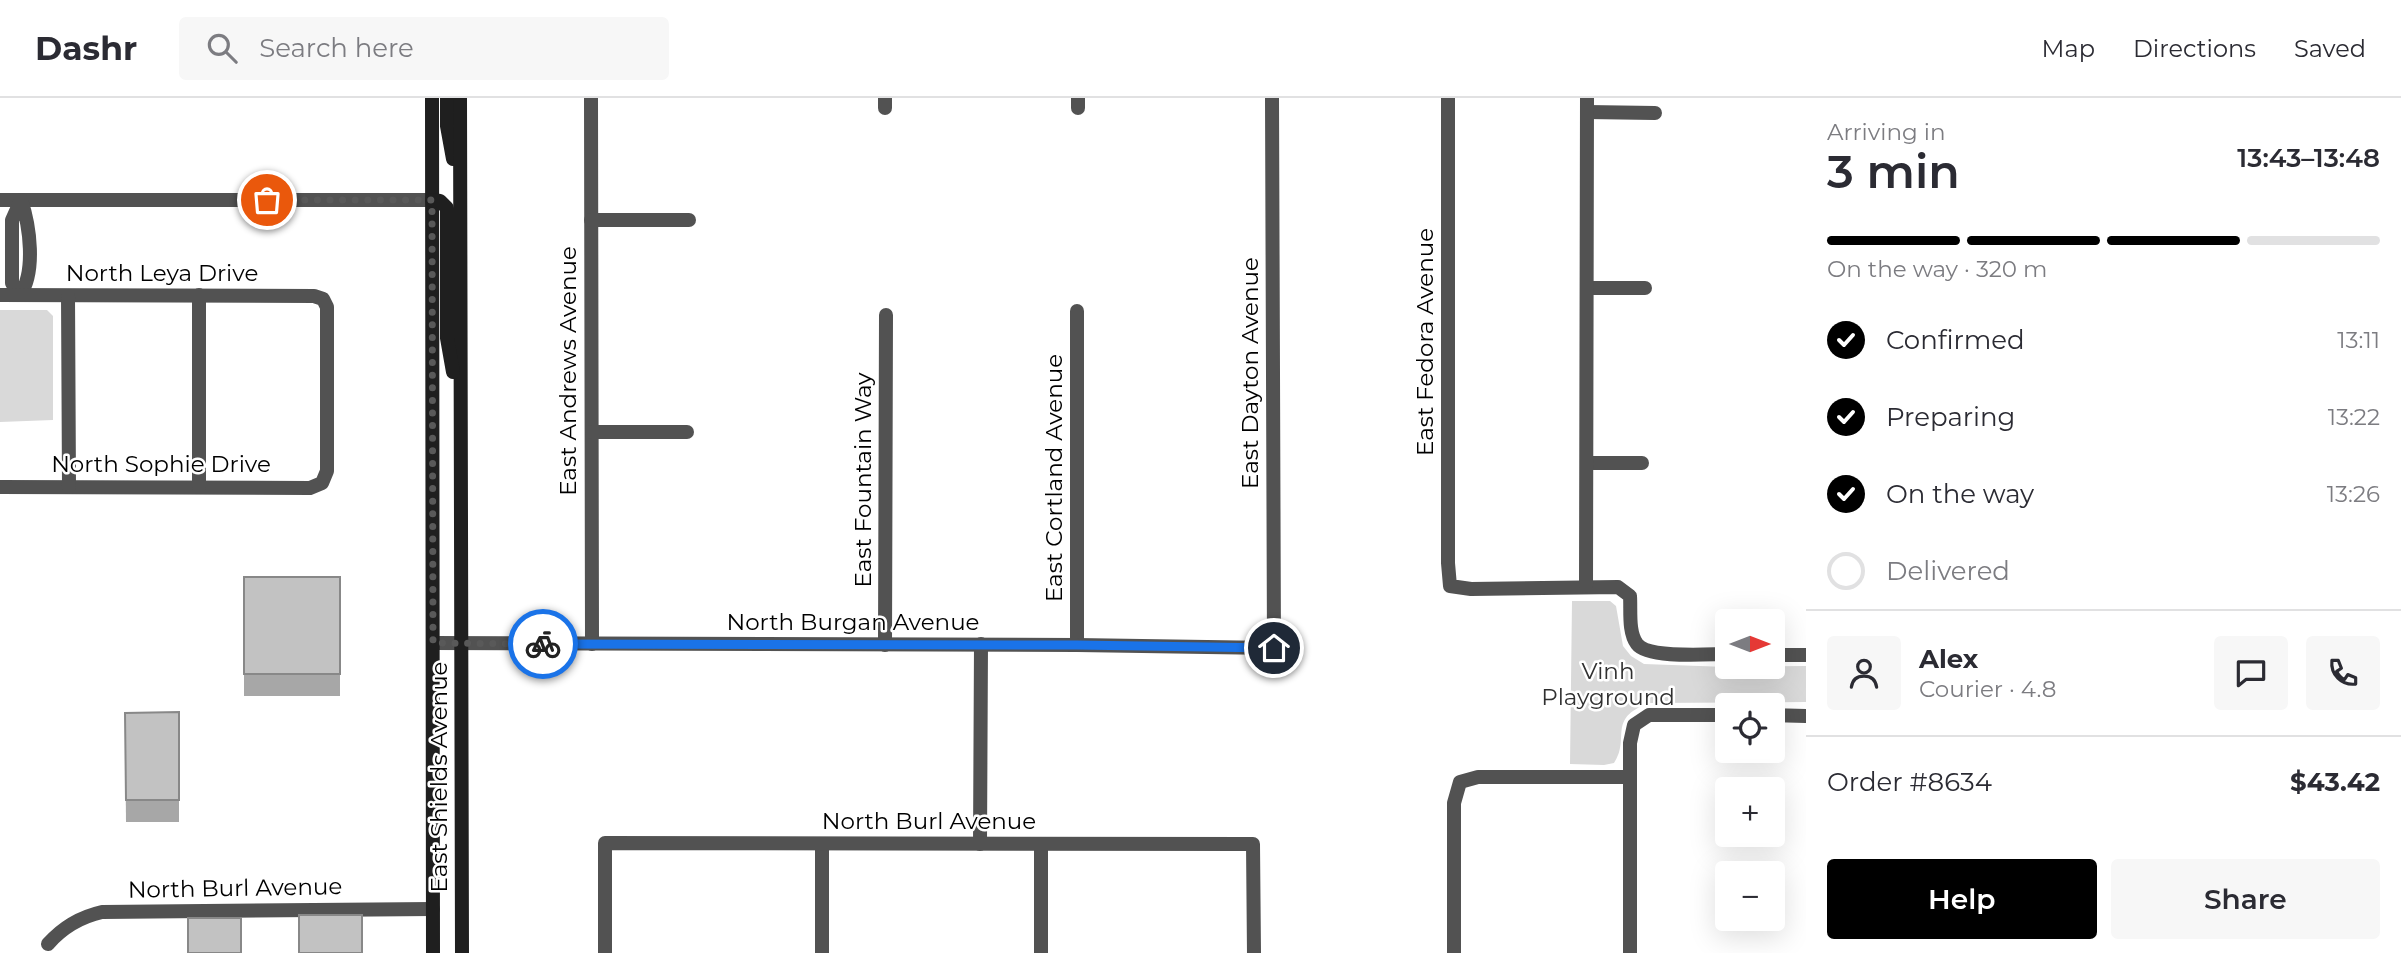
<!DOCTYPE html>
<html lang="en">
<head>
<meta charset="utf-8">
<style>
	body { margin:0; font-family:Montserrat,sans-serif; background:#f7f7f7; color:#2b2b33; height:100vh; display:flex; flex-direction:column; font-size:26px; white-space:nowrap }
	* { box-sizing:border-box; margin:0 }
	p { font-size:23px; color:#7c7c81 }
	.icon { flex:none; width:38px; height:38px; fill:none; stroke:currentColor; stroke-width:2; stroke-linecap:round; stroke-linejoin:round }
	.map { position:relative; flex:1; overflow:hidden }
	.panel { display:flex; flex-direction:column; background:#fff; width:595px }
	.panel>* { flex:none }
	.needle { width:46px; rotate:90deg }
	.fabs { position:absolute; left:1715px; top:511px; display:grid; gap:14px }
	.fabs a { display:grid; place-items:center; width:70px; height:70px; border-radius:7px; background:#fff; box-shadow:0 7px 28px #0002; font-size:35px }
	.pin { position:absolute; display:grid; place-items:center; width:60px; height:60px; color:#fff; margin:-30px; border:4px solid #fff; border-radius:50%; box-shadow:0 2px 7px #0007 }
	.courier { position:absolute; display:grid; place-items:center; width:70px; height:70px; margin:-35px; border:5px solid #1a73e8; border-radius:50%; background:#fff; color:#222; box-shadow:0 2px 9px #0007 }
	.overview em { font-style:normal; font-weight:600 }
	.overview div { display:flex; flex-direction:column-reverse }
	.overview { display:flex; align-items:center; justify-content:space-between; height:119px; padding:0 21px }
	h1 { font-size:46px; font-weight:600; line-height:52px }
	.bar { display:grid; grid-template-columns:repeat(4,1fr); gap:10px 7px; align-content:center; height:84px; padding:0 21px }
	.bar i { height:9px; border-radius:5px; background:#e1e1e2 }
	.bar .on { background:#000 }
	.bar p { grid-column:span 4 }
	.line { display:flex; align-items:center; gap:18px; padding:0 21px; border-top:2px solid #e1e1e2 }
	.line div { flex:1 }
	.round { display:grid; place-items:center; flex:none; width:74px; height:74px; border-radius:7px; background:#f7f7f7 }
	ol { padding:0 21px; list-style:none }
	li { display:flex; align-items:center; gap:21px; height:77px }
	li p { margin-inline-start:auto }
	li .icon { padding:7px; border-radius:50%; background:#000; color:#fff; stroke-width:4 }
	li:last-child { color:#7c7c81 }
	li i { width:38px; height:38px; border:4px solid #e1e1e2; border-radius:50% }
	.primary-button { display:flex; gap:14px; margin-top:auto; padding:14px 21px }
	.primary-button a { flex:1; height:80px; border-radius:7px; background:#000; color:#fff; font-size:28px; font-weight:600; line-height:80px; text-align:center }
	.primary-button a+a { background:#f7f7f7; color:#2b2b33 }
	header { display:flex; align-items:center; gap:42px; box-sizing:border-box; height:98px; padding:0 35px; background:#fff; border-bottom:2px solid #e1e1e2 }
	header strong { font-size:33px }
	nav { display:flex; gap:38px; margin-inline-start:auto; font-size:24px }
	.search { width:490px; height:63px; background:#f7f7f7; display:flex; align-items:center; gap:18px; box-sizing:border-box; padding:0 24px; border-radius:7px; color:#7c7c81; font-size:26px }
	main { display:flex; flex:1; min-height:0 }
	.map>svg:first-child { display:block }
</style>
</head>
<body>
<header>
<strong>Dashr</strong>
<div class="search"><svg class="icon" aria-label="search" viewBox="0 0 24 24"><circle cx="10" cy="10" r="6"/><path d="M15 15l6 6"/></svg>Search here</div>
<nav><a>Map</a><a>Directions</a><a>Saved</a></nav>
</header>
<main>
<div class="map">
<svg width="1806" height="855" viewBox="0 0 1806 855">
	<rect width="100%" height="100%" fill="#fff"/>
	<g fill="#d9d9d9">
		<path d="M0 212H47L53 218V322L0 324Z"/>
		<path d="M1572 503H1610L1616 508 1623 548 1631 558 1644 566 1727 569 1806 568V604L1649 605C1606 621 1631 640 1614 665L1604 667 1570 666Z"/>
	</g>
	<g fill="none" stroke-linecap="round" stroke-linejoin="round">
		<g stroke="#525252" stroke-width="14">
			<path d="M591 0 592 546"/>
			<path d="M885 0V10"/>
			<path d="M1078 0V10"/>
			<path d="M1448 0V465L1450 488 1471 491 1618 489 1630 498C1631 513 1628 534 1637 546 1648 561 1709 556 1727 556"/>
			<path d="M1587 14 1655 15"/>
			<path d="M0 102H432"/>
			<path d="M21 102C30 128 36 174 20 197L12 185V122Z"/>
			<path d="M591 122H689"/>
			<path d="M1587 190H1645"/>
			<path d="M0 197 314 198 323 201 327 209V373L322 385 310 390 0 389"/>
			<path d="M199 197V389"/>
			<path d="M68 198 69 389"/>
			<path d="M1077 213V547"/>
			<path d="M592 334H687"/>
			<path d="M1587 365H1642"/>
			<path d="M1586 488 1587 0"/>
			<path d="M433 545 1077 547 1274 550 1272 0"/>
			<path d="M885 547 886 217"/>
			<path d="M1773 557H1806"/>
			<path d="M1773 617 1806 618"/>
			<path d="M822 746V855"/>
			<path d="M980 746 981 546"/>
			<path d="M1041 746V855"/>
			<path d="M48 846C63 829 80 819 102 814L433 811"/>
			<path d="M605 855V745L1253 746 1254 855"/>
			<path d="M1454 855V705L1460 684 1478 679H1630"/>
			<path d="M1630 855V645L1634 627 1649 617H1727"/>
		</g>
		<g stroke="#1f1f1f" stroke-width="14">
			<path d="M432 0 433 855"/>
			<path d="M447 0V28L453 61"/>
			<path d="M460 0 462 855"/>
			<path d="M432 102 440 103 447 110V240L453 274"/>
		</g>
	</g>
	<g fill="#a7a7a7">
		<rect x="244" y="479" width="96" height="119"/>
		<path d="M179 614V724H126L125 615Z"/>
	</g>
	<g fill="#c2c2c2" stroke="#888" stroke-width="2">
		<rect x="244" y="479" width="96" height="97"/>
		<path d="M179 614V702H126L125 615Z"/>
		<rect x="299" y="817" width="63" height="38"/>
		<rect x="188" y="820" width="53" height="35"/>
	</g>
	<g fill="none" stroke-linecap="round" stroke-linejoin="round">
		<path stroke="#595959" stroke-width="7" stroke-dasharray="0 12.6" d="M267 102H432L433 545 543 546"/>
		<path stroke="#1a73e8" stroke-width="9" d="M543 546 1077 547 1274 550"/>
	</g>
	<g text-anchor="middle" dominant-baseline="central" stroke-width="5" stroke-linejoin="round" paint-order="stroke">
		<g font-size="23" fill="#000" stroke="#fff">
			<text x="162" y="175">North Leya Drive</text>
			<text transform="translate(1425 244) rotate(-90)">East Fedora Avenue</text>
			<text transform="translate(568 273) rotate(-90)">East Andrews Avenue</text>
			<text transform="translate(1250 275) rotate(-90)">East Dayton Avenue</text>
			<text x="161" y="366">North Sophie Drive</text>
			<text transform="translate(1054 380) rotate(-90)">East Cortland Avenue</text>
			<text transform="translate(863 382) rotate(-90)">East Fountain Way</text>
			<text x="853" y="524">North Burgan Avenue</text>
			<text transform="translate(439 679) rotate(-90)">East Shields Avenue</text>
			<text x="929" y="723">North Burl Avenue</text>
			<text transform="translate(235 790) rotate(-1)">North Burl Avenue</text>
		</g>
		<g font-size="23" fill="#303030" stroke="#fff">
			<text x="1608" y="573">Vinh<tspan x="1608" dy="26">Playground</tspan></text>
		</g>
	</g>
</svg>
<div class="fabs">
<a><svg class="needle" viewBox="-14 -14 28 28"><path d="M0-13l5 13h-10z" fill="#e53935"/><path d="M0 13l5-13h-10z" fill="#7c7c81"/></svg></a>
<a><svg class="icon" aria-label="locate" viewBox="0 0 24 24"><circle cx="12" cy="12" r="6"/><path d="M12 2v4M12 18v4M2 12h4M18 12h4"/></svg></a>
<a>+</a>
<a>−</a>
</div>
<div class="pin" style="left:267px;top:102px;background:#ea580c"><svg class="icon" aria-label="bag" viewBox="0 0 24 24"><path d="M5 8h14l-1 12H6zM9 8a3 3 0 0 1 6 0"/></svg></div>
<div class="pin" style="left:1274px;top:550px;background:#1f2937"><svg class="icon" aria-label="home" viewBox="0 0 24 24"><path d="M3 11l9-7 9 7M6 9v11h12V9"/></svg></div>
<div class="courier" style="left:543px;top:546px"><svg class="icon" aria-label="bike" viewBox="0 0 24 24"><circle cx="6" cy="16" r="4"/><circle cx="18" cy="16" r="4"/><path d="M6 16l4-8h5l3 8M10 8l3 8H6M13 5h3"/></svg></div>
</div>
<section class="panel">
<div class="overview"><div><h1>3 min</h1><p>Arriving in</p></div><em>13:43–13:48</em></div>
<div class="bar"><i class="on"></i><i class="on"></i><i class="on"></i><i></i><p>On the way · 320 m</p></div>
<ol>
<li><svg class="icon" aria-label="check" viewBox="0 0 24 24"><path d="M5 12l5 5 9-10"/></svg>Confirmed<p>13:11</p></li>
<li><svg class="icon" aria-label="check" viewBox="0 0 24 24"><path d="M5 12l5 5 9-10"/></svg>Preparing<p>13:22</p></li>
<li><svg class="icon" aria-label="check" viewBox="0 0 24 24"><path d="M5 12l5 5 9-10"/></svg>On the way<p>13:26</p></li>
<li><i></i>Delivered</li>
</ol>
<div class="line" style="height:126px"><a class="round"><svg class="icon" aria-label="person" viewBox="0 0 24 24"><circle cx="12" cy="8" r="4"/><path d="M4 21q1-7 8-7t8 7"/></svg></a><div><b>Alex</b><p>Courier · 4.8</p></div><a class="round"><svg class="icon" aria-label="chat" viewBox="0 0 24 24"><path d="M4 5h16v11H9l-5 4z"/></svg></a><a class="round"><svg class="icon" aria-label="phone" viewBox="0 0 24 24"><path d="M5 4h4l2 5-3 2q2 4 5 5l2-3 5 2v4C11 20 4 13 5 4z"/></svg></a></div>
<div class="line" style="height:91px"><div>Order #8634</div><b>$43.42</b></div>
<div class="primary-button"><a>Help</a><a>Share</a></div>
</section>
</main>
</body>
</html>
